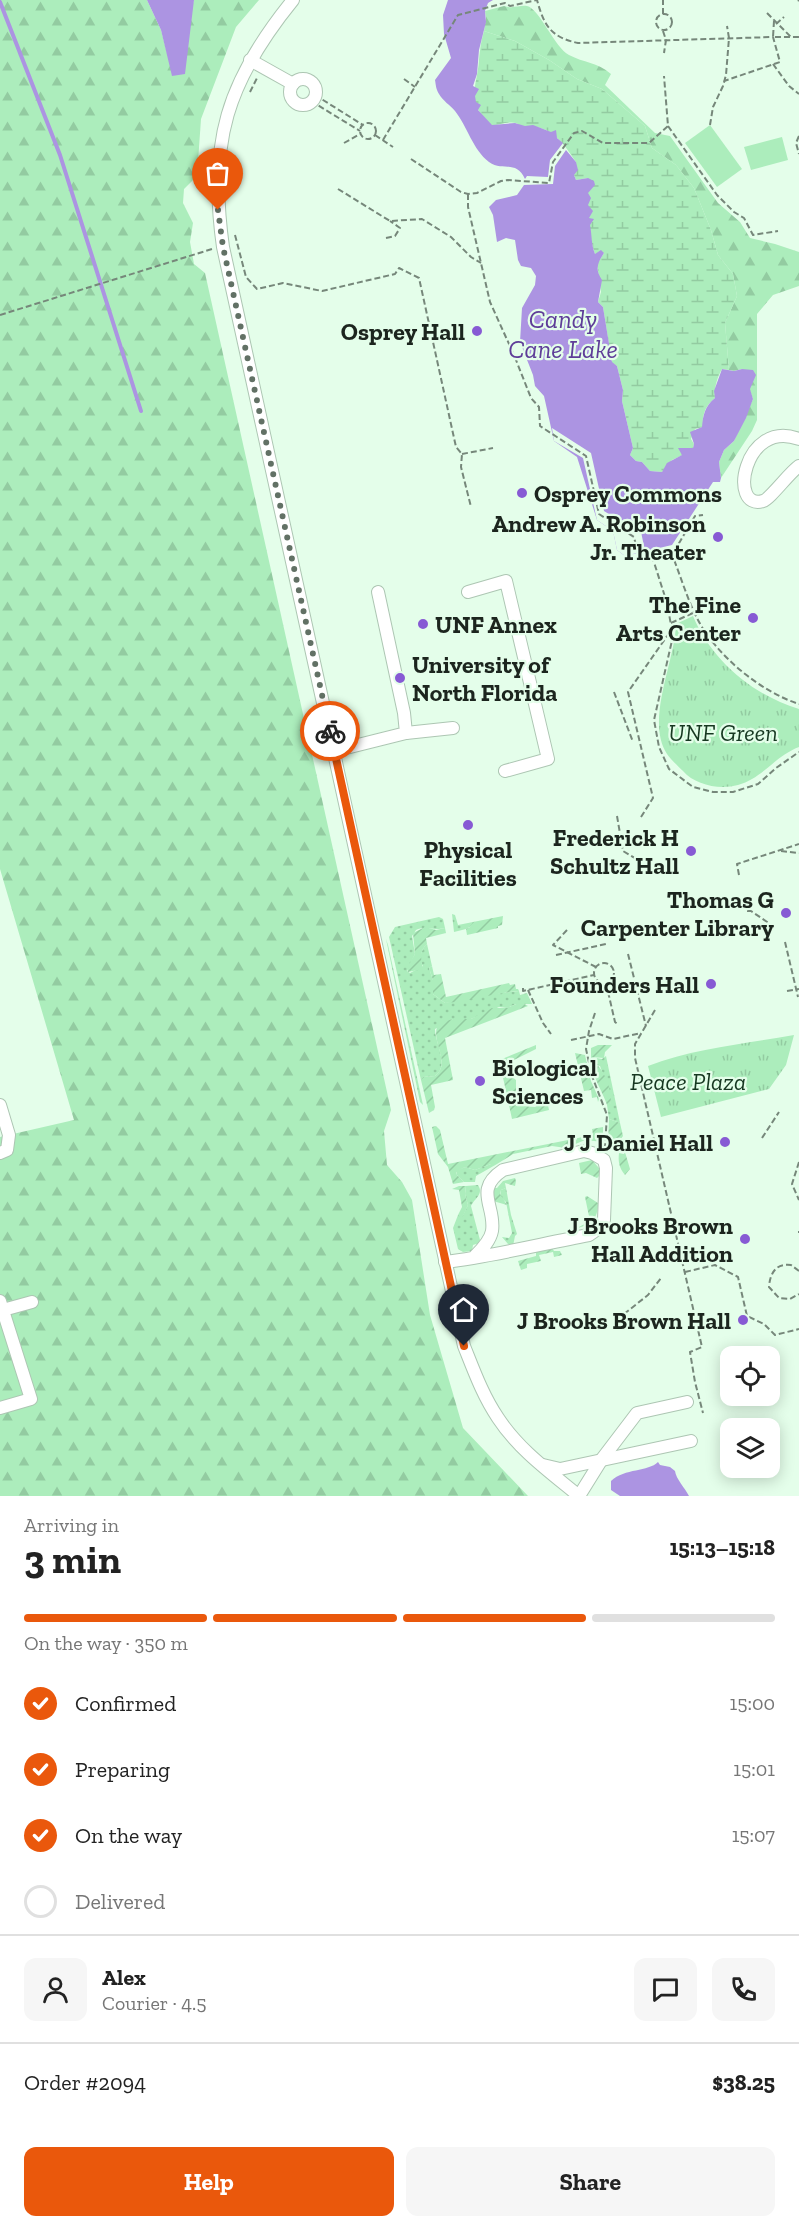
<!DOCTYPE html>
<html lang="en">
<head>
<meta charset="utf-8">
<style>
	body { margin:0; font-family:"Zilla Slab",serif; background:#f6f6f6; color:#222; height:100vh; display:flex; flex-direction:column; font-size:22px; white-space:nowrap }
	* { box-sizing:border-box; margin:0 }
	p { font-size:20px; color:#767676 }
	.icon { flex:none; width:33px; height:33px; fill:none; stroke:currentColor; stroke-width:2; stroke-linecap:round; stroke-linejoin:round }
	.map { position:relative; height:1496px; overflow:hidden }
	.drawer { display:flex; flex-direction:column; background:#fff; flex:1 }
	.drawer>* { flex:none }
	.tools { position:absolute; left:720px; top:1346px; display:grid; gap:12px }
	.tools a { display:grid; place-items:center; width:60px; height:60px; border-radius:12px; background:#fff; box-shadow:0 3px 15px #0003; font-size:30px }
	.pin { position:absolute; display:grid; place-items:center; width:51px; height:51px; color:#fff; margin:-62px -26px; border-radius:50% 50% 50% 0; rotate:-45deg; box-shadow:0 0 6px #0007 }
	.pin .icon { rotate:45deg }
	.courier { position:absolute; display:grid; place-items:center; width:60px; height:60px; margin:-30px; border:4px solid #ea580c; border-radius:50%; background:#fff; color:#222; box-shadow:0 2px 8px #0007 }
	.head em { font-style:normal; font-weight:700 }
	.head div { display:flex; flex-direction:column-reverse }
	.head { display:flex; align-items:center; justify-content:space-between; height:102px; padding:0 24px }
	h1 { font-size:39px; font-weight:700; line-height:45px }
	.bar { display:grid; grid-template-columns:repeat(4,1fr); gap:9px 6px; align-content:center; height:72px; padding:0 24px }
	.bar i { height:8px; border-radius:4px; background:#e0e0e0 }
	.bar .current { background:#ea580c }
	.bar p { grid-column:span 4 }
	.line { display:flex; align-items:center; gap:15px; padding:0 24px; border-top:2px solid #e0e0e0 }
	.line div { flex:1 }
	.round { display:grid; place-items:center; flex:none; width:63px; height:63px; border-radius:12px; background:#f6f6f6 }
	ol { padding:0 24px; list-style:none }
	li { display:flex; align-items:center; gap:18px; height:66px }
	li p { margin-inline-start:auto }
	li .icon { padding:6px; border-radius:50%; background:#ea580c; color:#fff; stroke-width:4 }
	li:last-child { color:#767676 }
	li i { width:33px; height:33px; border:3px solid #e0e0e0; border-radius:50% }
	.action { display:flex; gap:12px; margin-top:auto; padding:12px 24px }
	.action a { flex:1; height:69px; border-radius:12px; background:#ea580c; color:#fff; font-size:24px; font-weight:700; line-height:69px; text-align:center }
	.action a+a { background:#f6f6f6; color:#222 }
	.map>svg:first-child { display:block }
</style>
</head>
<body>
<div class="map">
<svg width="799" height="1496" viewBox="0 0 799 1496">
	<defs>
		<pattern id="grass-dots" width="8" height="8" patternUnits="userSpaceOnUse" patternTransform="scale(1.5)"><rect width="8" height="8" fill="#acedbc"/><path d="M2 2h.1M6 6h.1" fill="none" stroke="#93cba1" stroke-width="1.8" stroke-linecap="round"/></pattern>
		<pattern id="forest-firs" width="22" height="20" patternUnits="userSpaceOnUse" patternTransform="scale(1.5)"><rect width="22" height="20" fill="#acedbc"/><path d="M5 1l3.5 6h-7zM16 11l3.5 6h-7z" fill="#93cba1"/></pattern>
		<pattern id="wetland-marsh" width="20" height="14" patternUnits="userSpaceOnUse" patternTransform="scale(1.5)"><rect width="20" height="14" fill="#acedbc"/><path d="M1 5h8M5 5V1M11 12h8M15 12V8" fill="none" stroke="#93cba1"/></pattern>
		<pattern id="park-tufts" width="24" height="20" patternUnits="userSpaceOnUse" patternTransform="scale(1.5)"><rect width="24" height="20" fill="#acedbc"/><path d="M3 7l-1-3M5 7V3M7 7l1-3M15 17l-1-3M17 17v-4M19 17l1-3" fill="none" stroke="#93cba1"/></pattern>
		<pattern id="garden-furrows" width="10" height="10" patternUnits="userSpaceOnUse" patternTransform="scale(1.5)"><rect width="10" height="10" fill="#acedbc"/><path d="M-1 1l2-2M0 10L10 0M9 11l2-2" fill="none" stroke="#93cba1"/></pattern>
	</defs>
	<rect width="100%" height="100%" fill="#e4feea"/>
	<g fill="url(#grass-dots)">
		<path d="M452 914 455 915 458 925 473 922V925L466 929 454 932Z"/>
		<path d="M439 917 443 919 445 928C434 931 425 926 416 930L412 936 415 954 407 971 410 973 423 966C418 960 421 949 427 944L432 966 429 968 433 980V994L445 1003 477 996 519 991 520 995 527 993 532 1004H516L507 1008 499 1007 471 1019H453L435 1029C435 1044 450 1065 435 1076L423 1077 421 1080 389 937 395 927Z"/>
		<path d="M386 939 388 945 423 1105 420 1102Z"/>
		<path d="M606 1056 620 1123 609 1119 607 1105H610C612 1091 604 1079 600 1066L591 1064V1057L602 1059Z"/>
		<path d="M491 1164H497L476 1176 475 1182H464L457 1175 456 1171 465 1167 475 1170Z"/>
		<path d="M478 1185C484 1194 475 1198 471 1206L480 1240 479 1243 473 1245 472 1251 463 1252 458 1249 453 1228 458 1215H463L468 1205 465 1194 466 1186Z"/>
		<path d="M506 1188 511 1215 517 1234 515 1236 513 1246 508 1244 502 1237 509 1238 512 1233 506 1202 500 1197 501 1190Z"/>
	</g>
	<g fill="url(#forest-firs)">
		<path d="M0 0H147L161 30 173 76 194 0H259L236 27 201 119 197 176 184 189 183 203 193 223 190 242 194 264 205 273 391 1110 384 1131 387 1165 402 1182 412 1200 430 1315 463 1428 528 1496H0V1137L74 1120 0 869Z"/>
		<path d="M504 6C513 9 519 5 527 6 539 8 555 48 569 55 584 63 597 62 611 74L605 85 655 133 670 136 718 203 740 222 750 238 775 244 799 252V286L773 295 757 314V420L752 431 721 478 719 462 724 450 734 441 753 399 742 369 734 371 729 370 725 323 737 296 733 274 718 255 711 230 694 188 676 165 652 148 645 126 602 89 577 79 549 60 515 41 484 31 486 18 485 11Z"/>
	</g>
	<path fill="url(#wetland-marsh)" d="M484 31 515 41 549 60 577 79 602 89 645 126 652 148 676 165 694 188 711 230 718 255 733 274 737 296 725 323 729 370 722 369C717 378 714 388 715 398 705 406 702 415 703 427L695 429 691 439 694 444 693 448H679L683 455 672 460 662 472 650 471 642 462 636 461 630 455 633 448 622 401 623 390 617 366 612 363 603 307 598 302 601 292 597 264 604 253 595 254C588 236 587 199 588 178L576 180 574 175 576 162C562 141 552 126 525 126 517 127 523 126 516 123 509 121 499 125 492 126 464 101 477 89 479 60 480 49 481 41 484 31Z"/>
	<g fill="url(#park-tufts)">
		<path d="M693 616C712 661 753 695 799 709V747C775 756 763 778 738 785 719 790 695 785 683 771 678 766 671 760 667 754 645 720 675 662 676 624Z"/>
		<path d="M794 1035 786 1065 769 1089 661 1117 648 1066C695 1048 745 1044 794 1035Z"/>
	</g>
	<g fill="url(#garden-furrows)">
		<path d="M503 916 502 925 498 926V928L467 935 466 929 470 927 473 922Z"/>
		<path d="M425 927 436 930 445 928 446 933 426 938 427 944C419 951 421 960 423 969L408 972 407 968 415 954 413 933Z"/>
		<path d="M432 966 434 975 441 974 446 997 509 983 510 985 515 984 516 989H518L519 991C494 993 470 1001 445 1003L433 994V980L429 968Z"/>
		<path d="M521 1002 528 1006 445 1038 453 1080 431 1085 435 1107 434 1110 429 1113 421 1080 423 1077 435 1076C453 1062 428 1040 439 1023L453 1019H471L492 1008H507Z"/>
		<path d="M536 1045V1049L510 1062 497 1061Z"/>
		<path d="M598 1045H612L605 1052 604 1058 591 1057V1048Z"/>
		<path d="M575 1053 585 1055 591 1081 599 1099 598 1102 597 1097 592 1098 591 1090 584 1091Z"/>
		<path d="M594 1063C604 1067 614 1095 610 1105H607C602 1091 594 1079 591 1064Z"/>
		<path d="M502 1073 509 1074 516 1080V1098L522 1106 535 1107 547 1100 549 1110 512 1119Z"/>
		<path d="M609 1119 620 1123 623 1136 615 1147 608 1144Z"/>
		<path d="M436 1126 440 1130 448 1164 593 1135 592 1129 603 1127V1142L585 1140 566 1148 552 1146 513 1154 497 1164H491L475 1170 465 1167 456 1172 457 1175 464 1182 453 1184 448 1167 438 1154 432 1127Z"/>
		<path d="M625 1152 630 1169 625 1175C619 1168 618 1161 619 1153L624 1154Z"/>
		<path d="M592 1160 599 1168 600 1175 597 1178 586 1173 581 1174 579 1163Z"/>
		<path d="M515 1178 516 1181 515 1186 505 1183 506 1188 501 1190 500 1194 507 1205 493 1201 494 1188H497L503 1181Z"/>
		<path d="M459 1186H466L465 1194 468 1205 463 1216 460 1217 458 1215 462 1207 459 1190 452 1189Z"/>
		<path d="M587 1196 598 1203C598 1219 591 1225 577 1228L590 1221 585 1197Z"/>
		<path d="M552 1248 554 1251H560L562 1255 554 1257 553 1252 539 1255 541 1261 527 1264V1268L521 1270 518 1261 536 1256V1251Z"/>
	</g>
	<g fill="#acedbc">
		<path d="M710 125 742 169 717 187 685 143Z"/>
		<path d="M782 137 788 160 751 170 744 147Z"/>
	</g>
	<g fill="#ac94e2">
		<path d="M147 0H194L185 74 172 76 161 30Z"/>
		<path d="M448 0H493L488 3 485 11 486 22 479 50 477 74 473 86 479 89 475 96 476 102 481 105 478 110 492 125 515 123 525 126 533 125 551 132 556 130 557 138 563 143 550 160 548 177 527 176 525 179C516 159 503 172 489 162 473 150 467 126 455 111 450 105 443 101 439 94 436 89 436 86 435 80L451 58 444 34 443 15Z"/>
		<path d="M566 150 576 162 578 170 574 175 576 180 588 178 594 181 595 185 588 193 591 198 588 205 593 211 589 218 594 219 590 225C592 235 591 244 595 254L601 250 604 253C597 264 595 269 602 280L598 302 603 307 612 362 617 366 623 390 622 401 633 448 630 455 636 461 642 462 650 471 662 472 667 463 682 455 678 448H693L694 444 690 432 702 427C703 415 705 406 715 398L714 391 722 369 734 371 742 369 753 370 756 375 750 389 753 399 746 418 734 441 724 450 719 462 721 478 720 482H713L672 545 625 556 617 550 613 531 597 520 577 457 554 441 544 396 535 386 533 375 520 342 522 308 535 285 536 276 531 268 521 266 518 260 515 240 506 238 497 242 493 215 489 207 496 200 517 195 524 185 553 184 555 166Z"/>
		<path d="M658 1462 660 1465 670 1467 675 1471C676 1479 685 1488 689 1496H620L611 1490V1481C625 1468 648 1472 658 1462Z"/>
	</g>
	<path fill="#e4feea" d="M552 428 591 453 604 511 620 521 628 520 640 527 645 551 625 556 617 550 613 531 597 520 583 458 554 441Z"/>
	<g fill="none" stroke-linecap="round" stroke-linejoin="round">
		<path stroke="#ac94e2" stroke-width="4" d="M0 2 60 155 141 411"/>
		<defs>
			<g id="minor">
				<path d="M293 0C227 81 208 143 223 247L464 1346C474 1371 483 1396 498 1418 519 1450 550 1472 579 1496L602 1459 637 1413 687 1402"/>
				<path d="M250 60 293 84"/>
				<circle cx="303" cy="92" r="13"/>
				<path d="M799 439C743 418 728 512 763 501 770 499 789 473 799 466"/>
				<path d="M468 592 506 581 548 759 505 771"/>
				<path d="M406 733 453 728"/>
				<path d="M334 751 406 733 404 713 378 592"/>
				<path d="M0 1105 9 1135 7 1150 0 1153"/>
				<path d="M445 1262C494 1256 541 1244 589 1235L599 1228 604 1220 606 1168 604 1160 592 1153 584 1151 503 1170C473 1190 496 1206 492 1231 490 1242 480 1251 473 1258"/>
				<path d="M0 1301 31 1399 0 1408"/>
				<path d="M3 1310 32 1302"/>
				<path d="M543 1465 560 1469 691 1441"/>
			</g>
		</defs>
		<use href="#minor" stroke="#adc6b3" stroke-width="14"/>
		<g stroke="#76877a" stroke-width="2" stroke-dasharray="6 3" stroke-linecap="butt">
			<path d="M798 0 799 1"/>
			<path d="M767 13 791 37"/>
			<circle cx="664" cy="22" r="8"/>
			<path d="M663 14V0"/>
			<path d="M774 21 773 37H799"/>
			<path d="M776 24 784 17"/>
			<path d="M663 31 666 40 664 53"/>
			<path d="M773 64 789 86 799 94"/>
			<path d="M404 79 415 87"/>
			<path d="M250 92 257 78"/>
			<path d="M315 95 363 125"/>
			<path d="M311 101 360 131"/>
			<circle cx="368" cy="131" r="8"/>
			<path d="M710 125 713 107 723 86 726 75 729 38 727 26"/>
			<path d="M668 126 717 195 734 212 744 218 753 235 778 231"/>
			<path d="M375 135 393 147"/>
			<path d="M799 136 796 143 799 154"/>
			<path d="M383 140 458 15 505 3 510 6 537 0C544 25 550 37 578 43L773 37 780 62 724 81"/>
			<path d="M344 143 360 134"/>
			<path d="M411 159 461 192 468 194 477 193 501 181 508 180 549 183 553 162 574 133 582 131 603 143H649L668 126 664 76"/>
			<path d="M338 189 390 221 422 219 451 237 471 257 481 263"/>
			<path d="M468 194V207L490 302 514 355 531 398 539 407 540 426 586 456 599 514 634 537 639 558 675 550 695 516 703 515"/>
			<path d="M235 235 246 277 257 289 283 283 322 291 395 274 399 268 419 278 456 447 462 454 461 467 471 507"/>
			<path d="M386 238 395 236 400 228 390 221"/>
			<path d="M0 315 212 249"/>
			<path d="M462 454 493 448"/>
			<path d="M671 552C680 574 687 599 698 620 717 656 761 692 799 704"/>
			<path d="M652 556 667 603 673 636 654 720 659 747 669 769 693 787 713 792H733L758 784 776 768 799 752"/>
			<path d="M671 623 695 612"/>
			<path d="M614 692 633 742"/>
			<path d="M617 816 623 851 648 866"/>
			<path d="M641 817 653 798 628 692 672 629"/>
			<path d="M781 851 799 853"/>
			<path d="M739 875 737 864 799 844"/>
			<path d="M747 911H751L776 928"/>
			<path d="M567 930 553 945 596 967"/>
			<path d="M628 954 646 1026"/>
			<circle cx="604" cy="973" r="10"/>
			<path d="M606 983 615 1022 619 1025"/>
			<path d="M523 988V991L594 975"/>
			<path d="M528 990 543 1023 551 1034"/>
			<path d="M787 991 799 989"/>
			<path d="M638 992 649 989"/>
			<path d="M655 1010 635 1044V1058L702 1347 690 1352 695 1382 703 1413"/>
			<path d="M595 1013 589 1031 586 1049 592 1076 607 1115 605 1146"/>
			<path d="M762 1138 779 1112"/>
			<path d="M799 1162 792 1184 799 1200"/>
			<path d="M798 1232H799"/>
			<path d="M799 1271 791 1265C776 1263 770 1273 769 1287L779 1298 790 1299 799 1294"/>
			<path d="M685 1272 715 1265 738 1277 747 1316 764 1324 775 1335 799 1329"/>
			<path d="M624 1314 648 1295 661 1278"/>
		</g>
		<use href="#minor" stroke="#fff" stroke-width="12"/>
		<g stroke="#76877a" stroke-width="2" stroke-dasharray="6 3" stroke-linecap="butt">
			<path d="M785 942 798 997"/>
			<path d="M556 955 606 944"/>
			<path d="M571 1040 599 1034 613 1039 641 1033"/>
		</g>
	</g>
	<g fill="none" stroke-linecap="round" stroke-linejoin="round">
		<path stroke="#627165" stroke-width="6" stroke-dasharray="0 10.8" d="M218 210 223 247 330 731"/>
		<path stroke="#ea580c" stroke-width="8" d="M330 731 464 1346"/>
	</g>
	<g fill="#875ad4" stroke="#e4feea" stroke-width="2">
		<circle cx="477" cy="331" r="6"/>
		<circle cx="522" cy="493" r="6"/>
		<circle cx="718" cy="537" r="6"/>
		<circle cx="753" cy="618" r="6"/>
		<circle cx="423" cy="624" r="6"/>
		<circle cx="400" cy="678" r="6"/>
		<circle cx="468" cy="825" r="6"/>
		<circle cx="691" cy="851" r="6"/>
		<circle cx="786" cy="913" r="6"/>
		<circle cx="711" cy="984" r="6"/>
		<circle cx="480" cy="1081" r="6"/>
		<circle cx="725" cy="1142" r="6"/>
		<circle cx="745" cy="1239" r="6"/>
		<circle cx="743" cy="1320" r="6"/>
	</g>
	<g text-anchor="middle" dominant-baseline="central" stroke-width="4.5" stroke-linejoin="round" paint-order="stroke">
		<g font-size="24" font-weight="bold" fill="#1c251e" stroke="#e4feea" text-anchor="end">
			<text x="465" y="331">Osprey Hall</text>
			<text x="534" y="493" text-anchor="start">Osprey Commons</text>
			<text x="706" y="523">Andrew A. Robinson<tspan x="706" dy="28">Jr. Theater</tspan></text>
			<text x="741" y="604">The Fine<tspan x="741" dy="28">Arts Center</tspan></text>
			<text x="435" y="624" text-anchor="start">UNF Annex</text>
			<text x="412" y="664" text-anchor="start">University of<tspan x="412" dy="28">North Florida</tspan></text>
			<text x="679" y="837">Frederick H<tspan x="679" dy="28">Schultz Hall</tspan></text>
			<text x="468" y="849" text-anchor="middle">Physical<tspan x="468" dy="28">Facilities</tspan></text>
			<text x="774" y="899">Thomas G<tspan x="774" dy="28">Carpenter Library</tspan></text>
			<text x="699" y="984">Founders Hall</text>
			<text x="492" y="1067" text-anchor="start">Biological<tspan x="492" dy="28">Sciences</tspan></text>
			<text x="713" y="1142">J J Daniel Hall</text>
			<text x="733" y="1225">J Brooks Brown<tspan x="733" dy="28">Hall Addition</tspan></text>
			<text x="731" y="1320">J Brooks Brown Hall</text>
		</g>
		<g font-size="24" font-style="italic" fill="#163821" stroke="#e4feea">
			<text x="723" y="732">UNF Green</text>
			<text x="688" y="1081">Peace Plaza</text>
		</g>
		<g font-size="26" font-style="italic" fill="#5e3d98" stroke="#e4feea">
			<text x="563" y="319">Candy<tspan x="563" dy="30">Cane Lake</tspan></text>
		</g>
	</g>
</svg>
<div class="tools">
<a><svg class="icon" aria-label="locate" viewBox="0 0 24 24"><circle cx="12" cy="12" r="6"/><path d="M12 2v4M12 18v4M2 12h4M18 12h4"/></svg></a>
<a><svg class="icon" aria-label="layers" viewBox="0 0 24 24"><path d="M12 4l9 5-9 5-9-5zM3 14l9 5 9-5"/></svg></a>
</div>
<div class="pin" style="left:218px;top:210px;background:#ea580c"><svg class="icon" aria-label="bag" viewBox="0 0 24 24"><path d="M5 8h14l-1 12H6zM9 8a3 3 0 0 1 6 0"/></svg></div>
<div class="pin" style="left:464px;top:1346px;background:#1f2937"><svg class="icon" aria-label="home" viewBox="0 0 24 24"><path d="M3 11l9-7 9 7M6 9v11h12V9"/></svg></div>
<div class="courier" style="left:330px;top:731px"><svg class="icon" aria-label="bike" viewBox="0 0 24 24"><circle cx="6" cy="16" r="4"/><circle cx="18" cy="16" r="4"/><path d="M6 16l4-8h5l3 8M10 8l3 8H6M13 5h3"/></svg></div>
</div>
<section class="drawer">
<div class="head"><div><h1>3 min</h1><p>Arriving in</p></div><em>15:13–15:18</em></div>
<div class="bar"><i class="current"></i><i class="current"></i><i class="current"></i><i></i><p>On the way · 350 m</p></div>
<ol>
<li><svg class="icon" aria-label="check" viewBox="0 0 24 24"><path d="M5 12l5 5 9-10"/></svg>Confirmed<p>15:00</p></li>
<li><svg class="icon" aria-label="check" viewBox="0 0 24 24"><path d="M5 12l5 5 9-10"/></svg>Preparing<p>15:01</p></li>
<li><svg class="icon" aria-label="check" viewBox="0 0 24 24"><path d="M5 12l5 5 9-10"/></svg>On the way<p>15:07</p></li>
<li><i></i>Delivered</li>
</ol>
<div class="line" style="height:108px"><a class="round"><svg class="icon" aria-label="person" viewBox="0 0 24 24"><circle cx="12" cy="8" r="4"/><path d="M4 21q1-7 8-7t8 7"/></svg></a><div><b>Alex</b><p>Courier · 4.5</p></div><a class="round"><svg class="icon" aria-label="chat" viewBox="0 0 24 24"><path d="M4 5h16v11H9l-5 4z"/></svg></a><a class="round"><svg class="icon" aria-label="phone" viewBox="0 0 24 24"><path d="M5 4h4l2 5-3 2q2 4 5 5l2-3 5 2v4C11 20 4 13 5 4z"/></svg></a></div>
<div class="line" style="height:78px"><div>Order #2094</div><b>$38.25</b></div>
<div class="action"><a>Help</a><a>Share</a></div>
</section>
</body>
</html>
